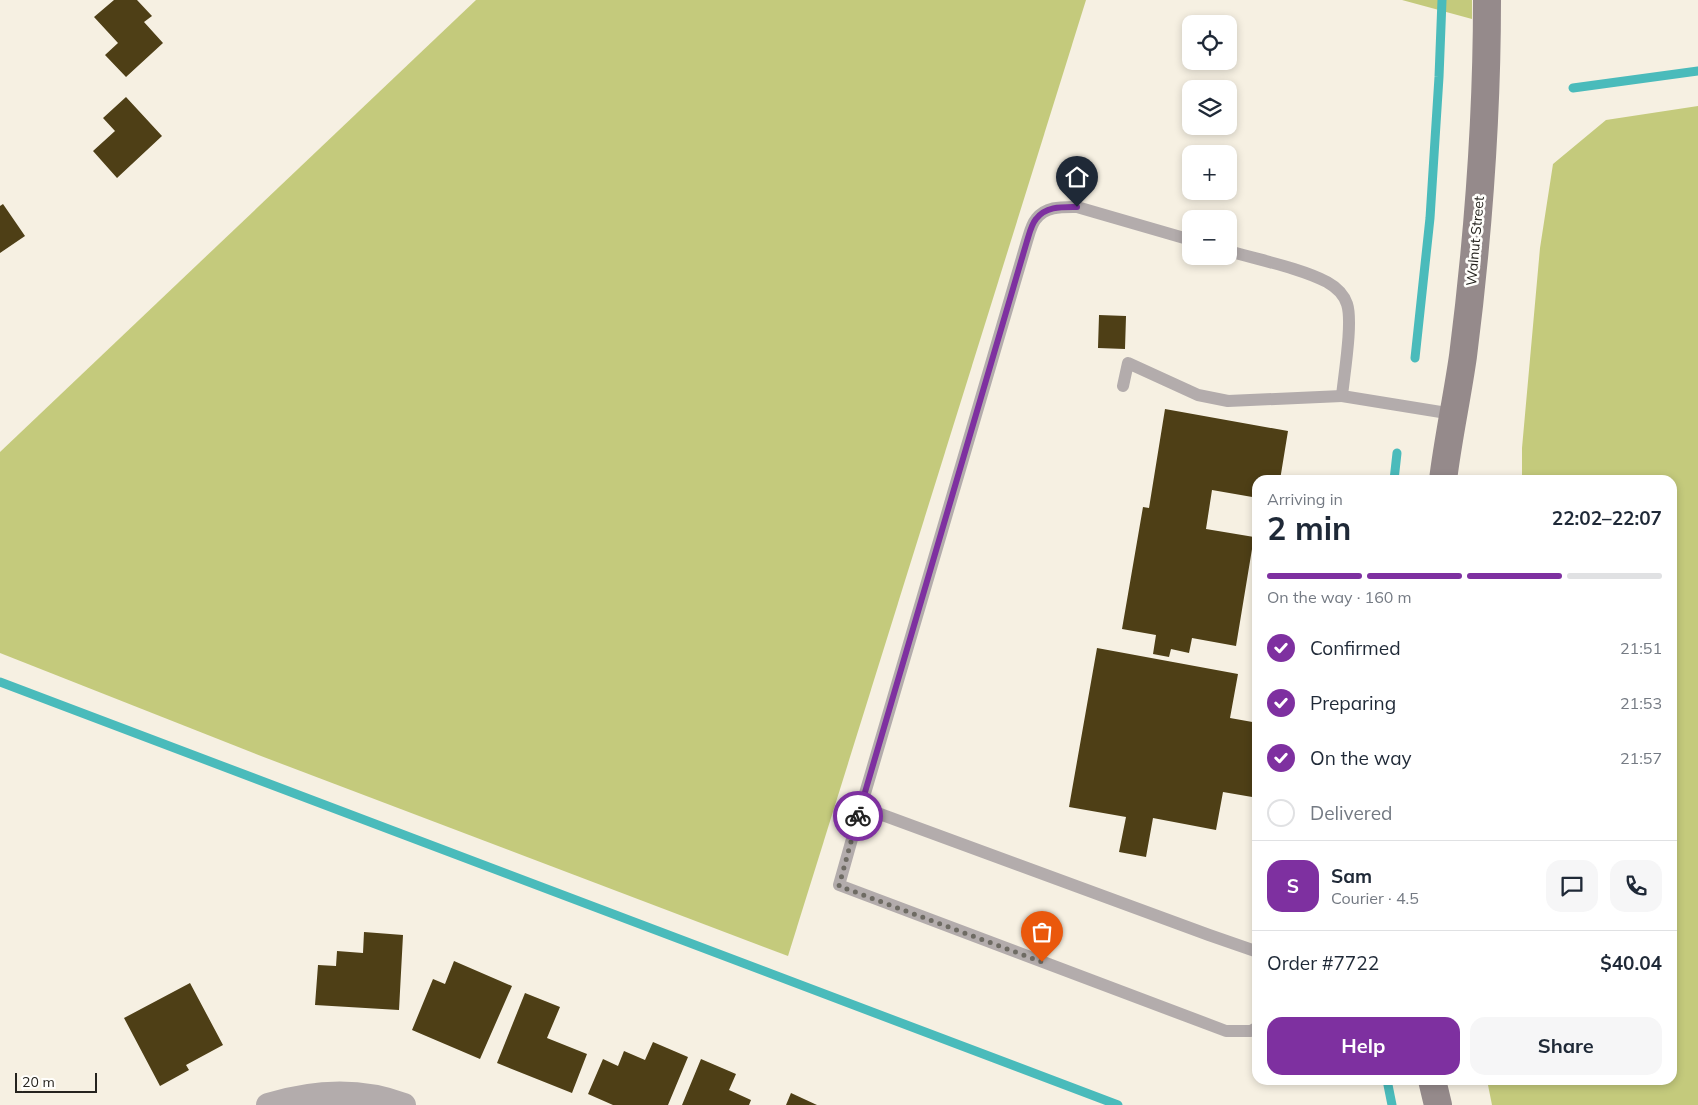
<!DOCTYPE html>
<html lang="en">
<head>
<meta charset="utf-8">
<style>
	body { margin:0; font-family:Mulish,sans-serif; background:#f6f6f7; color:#1f2937; height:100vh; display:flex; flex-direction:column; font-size:19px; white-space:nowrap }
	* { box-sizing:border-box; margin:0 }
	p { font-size:16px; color:#747a83 }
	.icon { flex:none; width:28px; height:28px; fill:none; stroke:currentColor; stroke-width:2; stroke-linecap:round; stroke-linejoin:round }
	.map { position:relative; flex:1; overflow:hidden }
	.sheet { position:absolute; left:1252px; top:475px; width:425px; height:610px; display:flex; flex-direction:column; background:#fff; border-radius:15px; box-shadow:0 2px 8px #0003 }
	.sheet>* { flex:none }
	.tools { position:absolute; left:1182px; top:15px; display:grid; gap:10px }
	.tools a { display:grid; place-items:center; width:55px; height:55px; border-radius:10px; background:#fff; box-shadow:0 2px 8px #0003; font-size:25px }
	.scale { position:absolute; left:15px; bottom:12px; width:82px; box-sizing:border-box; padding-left:5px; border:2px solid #25231e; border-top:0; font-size:14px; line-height:18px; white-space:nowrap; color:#25231e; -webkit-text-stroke:4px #fffefb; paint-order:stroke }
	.pin { position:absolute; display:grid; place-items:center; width:42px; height:42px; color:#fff; margin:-51px -21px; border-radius:50% 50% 50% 0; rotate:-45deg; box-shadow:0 0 5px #0007 }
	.pin .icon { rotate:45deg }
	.courier { position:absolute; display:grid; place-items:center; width:50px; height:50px; margin:-25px; border:4px solid #7e30a0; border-radius:50%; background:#fff; color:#222; box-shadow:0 1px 6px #0007 }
	.head em { font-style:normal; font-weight:700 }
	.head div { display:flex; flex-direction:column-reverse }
	.head { display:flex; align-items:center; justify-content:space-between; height:85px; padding:0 15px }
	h1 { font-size:32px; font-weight:700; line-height:38px }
	.bar { display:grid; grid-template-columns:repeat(4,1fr); gap:8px 5px; align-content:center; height:60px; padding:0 15px }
	.bar i { height:6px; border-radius:4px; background:#e0e1e3 }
	.bar .on { background:#7e30a0 }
	.bar p { grid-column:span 4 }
	.line { display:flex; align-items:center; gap:12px; padding:0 15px; border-top:1px solid #e0e1e3 }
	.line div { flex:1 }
	.round { display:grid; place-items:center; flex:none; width:52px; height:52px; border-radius:15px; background:#f6f6f7 }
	ol { padding:0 15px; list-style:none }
	li { display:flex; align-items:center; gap:15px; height:55px }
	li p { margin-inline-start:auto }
	li .icon { padding:5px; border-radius:50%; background:#7e30a0; color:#fff; stroke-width:4 }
	li:last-child { color:#747a83 }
	li i { width:28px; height:28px; border:2px solid #e0e1e3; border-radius:50% }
	.action { display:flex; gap:10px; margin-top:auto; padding:10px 15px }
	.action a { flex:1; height:58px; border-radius:15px; background:#7e30a0; color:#fff; font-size:20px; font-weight:700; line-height:58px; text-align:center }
	.action a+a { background:#f6f6f7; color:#1f2937 }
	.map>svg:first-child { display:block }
</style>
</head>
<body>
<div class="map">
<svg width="1698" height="1105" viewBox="0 0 1698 1105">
	<rect width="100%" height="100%" fill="#f6f0e2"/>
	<g fill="#c4ca7c">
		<path d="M476 0H1086L788 956 261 756 0 653V452Z"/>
		<path d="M1402 0H1472V19Z"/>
		<path d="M1698 106V1105H1492L1487 1080H1672V480H1522V448L1540 248 1553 164 1606 120Z"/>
	</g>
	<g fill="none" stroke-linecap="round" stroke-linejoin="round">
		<g stroke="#4abbbb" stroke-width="9">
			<path d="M1573 88 1698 71"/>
			<path d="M1415 358 1430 218 1439 77 1442 0"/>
			<path d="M1394 480 1397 453"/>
			<path d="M0 682 1118 1105"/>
			<path d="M1387 1080 1392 1105"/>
		</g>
	</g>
	<g fill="#4e3f16">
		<path d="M114 0H137L152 16 144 22 163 43 126 77 105 55 118 43 94 17Z"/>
		<path d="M126 97 162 136 117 178 93 151 115 131 103 118Z"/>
		<path d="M3 204 25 236 0 253V206Z"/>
		<path d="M1099 315 1126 316 1125 349 1098 348Z"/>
		<path d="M1165 409 1288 431 1280 480H1258V498L1212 490 1206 529 1254 537 1236 646 1192 638 1189 653 1171 649 1169 657 1153 654 1156 635 1122 629 1143 507 1149 508Z"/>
		<path d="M1097 648 1238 674 1230 718 1258 723V798L1223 792 1216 830 1153 818 1146 857 1119 852 1126 817 1069 807Z"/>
		<path d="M364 932 403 935 399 1010 315 1005 318 965 336 966 337 951 363 953Z"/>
		<path d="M454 961 512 986 480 1059 412 1030 433 979 445 984Z"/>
		<path d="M190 983 223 1045 186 1065 189 1070 160 1086 124 1018Z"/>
		<path d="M525 993 560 1007 547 1038 587 1054 572 1093 497 1063Z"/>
		<path d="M653 1042 688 1057 668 1105H613L588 1094 603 1059 618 1066 624 1051 645 1060Z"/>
		<path d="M701 1059 736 1074 729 1090 751 1100 749 1105H682Z"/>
		<path d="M791 1093 817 1105H786Z"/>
	</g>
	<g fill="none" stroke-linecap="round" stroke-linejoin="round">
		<g stroke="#b3acac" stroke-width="12">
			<path d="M1191 240 1077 207C1062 207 1046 206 1036 219 1031 225 1029 235 1027 241L861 807 1209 935 1258 952"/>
			<path d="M1229 251C1259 260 1300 268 1327 282 1336 287 1344 295 1347 304 1353 322 1344 375 1342 396L1453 414"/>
			<path d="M1123 386 1128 363 1198 395 1228 401 1342 396"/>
			<path d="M861 807 839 885 1226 1031H1251L1258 1027"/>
		</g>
		<path stroke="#b3acac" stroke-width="24" d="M268 1105C314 1091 359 1088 404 1105"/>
		<g stroke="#958a8b" stroke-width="28">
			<path d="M1443 480C1448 439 1457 398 1463 356 1478 238 1487 119 1487 0"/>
			<path d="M1432 1080 1438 1105"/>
		</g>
	</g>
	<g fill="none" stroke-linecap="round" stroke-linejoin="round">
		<path stroke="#6e6b63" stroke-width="5" stroke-dasharray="0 9" d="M858 816 839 886 1042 962"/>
		<path stroke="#7e30a0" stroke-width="6" d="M858 816 1027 241C1029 235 1031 225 1036 219 1046 206 1062 207 1077 207"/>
	</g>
	<g text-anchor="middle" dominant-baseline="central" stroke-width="5" stroke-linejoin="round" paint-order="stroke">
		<g font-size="14" fill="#25231e" stroke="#fffefb">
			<text transform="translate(1475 241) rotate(-85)">Walnut Street</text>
		</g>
	</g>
</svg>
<div class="tools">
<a><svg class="icon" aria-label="locate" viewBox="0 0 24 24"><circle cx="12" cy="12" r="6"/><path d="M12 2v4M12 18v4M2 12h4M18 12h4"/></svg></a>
<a><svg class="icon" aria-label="layers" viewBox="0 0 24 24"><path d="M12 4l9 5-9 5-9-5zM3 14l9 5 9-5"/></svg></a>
<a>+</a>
<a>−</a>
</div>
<div class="scale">20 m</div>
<div class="pin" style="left:1042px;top:962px;background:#ea580c"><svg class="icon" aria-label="bag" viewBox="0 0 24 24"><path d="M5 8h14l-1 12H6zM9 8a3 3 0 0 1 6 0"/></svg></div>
<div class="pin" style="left:1077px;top:207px;background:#1f2937"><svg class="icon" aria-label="home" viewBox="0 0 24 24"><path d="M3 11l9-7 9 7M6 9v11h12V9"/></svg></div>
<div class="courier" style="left:858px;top:816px"><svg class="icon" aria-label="bike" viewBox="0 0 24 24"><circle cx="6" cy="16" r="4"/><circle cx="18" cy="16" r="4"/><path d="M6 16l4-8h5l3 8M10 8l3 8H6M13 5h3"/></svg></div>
<section class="sheet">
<div class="head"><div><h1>2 min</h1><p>Arriving in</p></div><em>22:02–22:07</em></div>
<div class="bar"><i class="on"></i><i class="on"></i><i class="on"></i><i></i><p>On the way · 160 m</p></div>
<ol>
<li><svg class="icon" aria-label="check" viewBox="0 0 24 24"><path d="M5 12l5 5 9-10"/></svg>Confirmed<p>21:51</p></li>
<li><svg class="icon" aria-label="check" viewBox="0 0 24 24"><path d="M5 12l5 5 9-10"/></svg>Preparing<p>21:53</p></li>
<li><svg class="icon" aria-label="check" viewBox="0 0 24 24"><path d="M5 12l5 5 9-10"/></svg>On the way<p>21:57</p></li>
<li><i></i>Delivered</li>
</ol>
<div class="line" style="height:90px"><b class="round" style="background:#7e30a0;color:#fff">S</b><div><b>Sam</b><p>Courier · 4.5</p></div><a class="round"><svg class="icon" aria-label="chat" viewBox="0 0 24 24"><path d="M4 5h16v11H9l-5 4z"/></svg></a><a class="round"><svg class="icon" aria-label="phone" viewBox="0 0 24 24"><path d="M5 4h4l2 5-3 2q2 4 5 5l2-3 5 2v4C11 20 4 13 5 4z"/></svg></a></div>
<div class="line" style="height:65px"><div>Order #7722</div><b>$40.04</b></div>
<div class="action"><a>Help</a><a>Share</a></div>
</section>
</div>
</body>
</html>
